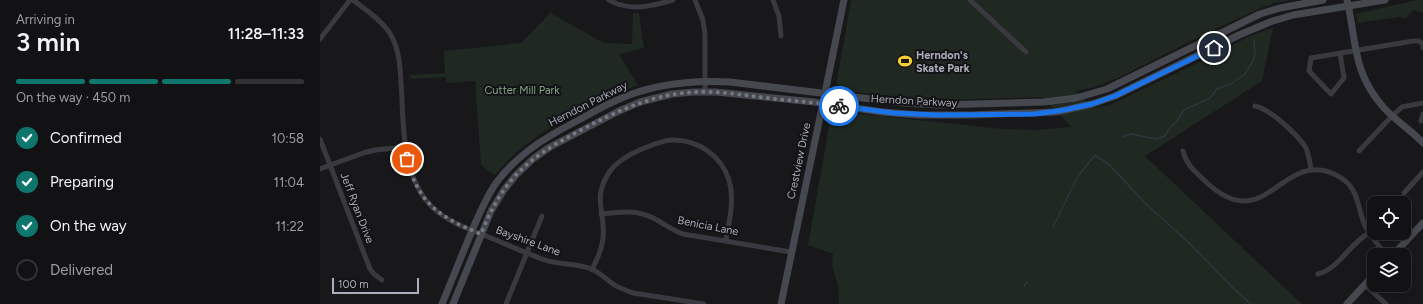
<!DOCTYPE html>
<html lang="en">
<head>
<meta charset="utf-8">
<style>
	body { margin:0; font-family:Figtree,sans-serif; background:#1b1b1d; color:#f1f3f6; height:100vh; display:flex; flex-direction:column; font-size:15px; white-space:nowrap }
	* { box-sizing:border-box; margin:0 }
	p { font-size:13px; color:#9c9ea0 }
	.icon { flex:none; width:22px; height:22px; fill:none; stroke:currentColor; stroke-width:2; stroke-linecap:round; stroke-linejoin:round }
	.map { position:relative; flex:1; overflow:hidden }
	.drawer { display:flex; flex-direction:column; background:#121214; width:320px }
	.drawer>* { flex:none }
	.tools { position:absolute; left:1047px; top:196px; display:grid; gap:8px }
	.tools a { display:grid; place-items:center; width:44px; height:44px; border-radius:8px; background:#121214; box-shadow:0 2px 6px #0003,0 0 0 1px #313234; font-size:20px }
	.scale { position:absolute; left:12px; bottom:10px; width:87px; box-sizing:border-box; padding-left:4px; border:2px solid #aaadba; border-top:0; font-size:11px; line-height:14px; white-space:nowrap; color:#aaadba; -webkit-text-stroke:3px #131315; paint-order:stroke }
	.pin { position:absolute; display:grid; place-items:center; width:34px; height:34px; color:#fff; margin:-17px; border:2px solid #fff; border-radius:50%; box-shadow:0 1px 4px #0007 }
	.courier { position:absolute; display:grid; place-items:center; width:40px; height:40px; margin:-20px; border:3px solid #1a73e8; border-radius:50%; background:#fff; color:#222; box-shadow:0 1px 5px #0007 }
	.overview em { font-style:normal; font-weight:600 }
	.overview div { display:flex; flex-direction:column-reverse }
	.overview { display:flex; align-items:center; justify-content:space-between; height:68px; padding:0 16px }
	h1 { font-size:26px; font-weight:600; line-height:30px }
	.bar { display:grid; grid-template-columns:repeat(4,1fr); gap:6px 4px; align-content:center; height:48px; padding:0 16px }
	.bar i { height:5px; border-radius:3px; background:#313234 }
	.bar .on { background:#0f766e }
	.bar p { grid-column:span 4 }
	ol { padding:0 16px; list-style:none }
	li { display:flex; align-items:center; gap:12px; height:44px }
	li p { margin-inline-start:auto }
	li .icon { padding:4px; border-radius:50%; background:#0f766e; color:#fff; stroke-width:4 }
	li:last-child { color:#9c9ea0 }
	li i { width:22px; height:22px; border:2px solid #313234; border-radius:50% }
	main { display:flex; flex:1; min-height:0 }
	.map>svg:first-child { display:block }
</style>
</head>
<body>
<main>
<section class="drawer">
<div class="overview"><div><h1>3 min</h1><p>Arriving in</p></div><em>11:28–11:33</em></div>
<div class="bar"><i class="on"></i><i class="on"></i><i class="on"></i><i></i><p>On the way · 450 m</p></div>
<ol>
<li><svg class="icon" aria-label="check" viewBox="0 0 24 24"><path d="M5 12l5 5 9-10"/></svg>Confirmed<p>10:58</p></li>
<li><svg class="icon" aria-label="check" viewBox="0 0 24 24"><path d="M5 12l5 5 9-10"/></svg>Preparing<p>11:04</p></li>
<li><svg class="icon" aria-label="check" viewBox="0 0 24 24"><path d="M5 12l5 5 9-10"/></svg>On the way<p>11:22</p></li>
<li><i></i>Delivered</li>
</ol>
</section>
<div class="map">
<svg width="1103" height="304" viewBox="0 0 1103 304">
	<rect width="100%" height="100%" fill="#18181a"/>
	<g fill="#1f2821">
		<path d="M531 0H967V1L954 3 941 8 895 29 798 78 774 87 756 91 774 108 790 105 894 55 930 36 953 28 942 81 825 156 982 304H519L518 286 512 265 513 254 488 245 509 127C512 115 518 113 531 113L683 129 715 130 752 127 721 97 617 100 548 94 523 90 517 84V80Z"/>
		<path d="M1097 0H1103V13L1093 10 1086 18 1079 17 1038 23 1036 14Z"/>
		<path d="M232 11V14L284 43 312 44 313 13H319L324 48 299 54 318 85C300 91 284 99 268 107 231 126 201 143 175 175L161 165 155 81 126 83V77L91 79 90 75 125 73 124 51 201 43Z"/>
	</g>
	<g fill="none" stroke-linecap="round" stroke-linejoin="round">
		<g stroke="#2d353f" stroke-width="1.5">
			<path d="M802 137 811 134 837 139 845 136 850 127 857 121 864 110 890 98 897 89 912 83 925 74 934 59 935 54 934 39"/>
			<path d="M759 175 775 155 787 163 797 173 826 204 867 241 913 288 931 304"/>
			<path d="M733 227 757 178"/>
			<path d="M704 286 707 282"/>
		</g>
		<g stroke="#39393f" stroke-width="5">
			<path d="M33 0C46 10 60 19 69 32 79 47 80 64 81 82 84 125 80 175 113 208 128 222 148 229 166 236 186 244 205 253 225 260 240 265 257 263 272 269 280 273 286 279 293 284 299 288 306 290 313 293L384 304"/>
			<path d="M289 0C308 12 333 6 353 0"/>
			<path d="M375 0 383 20 385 35V92"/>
			<path d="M453 0 459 16 461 36"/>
			<path d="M650 0 706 52"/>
			<path d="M0 39 30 0"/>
			<path d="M1020 53 1024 78 1011 94 989 71 991 58 1093 41H1099L1103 44V48"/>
			<path d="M935 106C950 109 978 135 986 148 989 155 990 163 991 170"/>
			<path d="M1101 121 1103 114"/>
			<path d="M0 139 50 269 54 274 62 280"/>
			<path d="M863 151C866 165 876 172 886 182 946 238 961 150 1014 174 1040 186 1036 204 1045 226 1051 238 1059 246 1067 255"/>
			<path d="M1039 151 1072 116 1082 107 1103 103"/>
			<path d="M0 169 43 153 55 150 86 147"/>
			<path d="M1084 193 1103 172"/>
			<path d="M281 214C299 212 316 209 333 218 343 223 352 230 363 234L471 252"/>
			<path d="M272 270C277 259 282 250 283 238 286 211 271 199 290 171 298 160 310 154 322 149 332 145 341 141 351 140 377 139 401 155 409 180 415 200 409 221 406 240"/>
			<path d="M998 274C1020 268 1029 244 1049 233"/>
			<path d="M1045 285 1066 304"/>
			<path d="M186 304 222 216"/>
		</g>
		<g stroke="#46484f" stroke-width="7">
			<path d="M1027 0C1037 43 1032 72 1064 108 1076 121 1091 130 1103 143"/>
			<path d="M1073 255 1103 223"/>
			<path d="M122 304C130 284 138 265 146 245 155 224 163 202 176 183 197 155 224 138 255 122 268 115 281 107 295 101 331 84 371 80 410 82L584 103 618 105 724 102 756 98 787 89 940 14 960 8 1003 0"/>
			<path d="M133 304 171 211 184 190 196 175 214 158 230 147 299 111 320 102 352 94 374 92H396L494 102 562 112 598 115H651L736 112 772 104 795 96 919 35 950 22 973 15 1065 0"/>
			<path d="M461 304 500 117 524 0"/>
			<path d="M1027 304 1054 275"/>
		</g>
	</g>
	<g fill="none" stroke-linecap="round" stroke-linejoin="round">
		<path stroke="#777982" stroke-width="4" stroke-dasharray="0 7.2" d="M87 159C98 204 121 218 161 234 170 212 180 192 196 175 215 155 237 143 261 130 297 111 333 94 375 92 399 91 423 95 447 98 471 101 495 102 519 106"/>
		<path stroke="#1a73e8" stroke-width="5" d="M519 106 574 113 618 115 715 114 744 110 772 104 795 96 894 48"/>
	</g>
	<defs>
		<symbol id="stadium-bare" viewBox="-9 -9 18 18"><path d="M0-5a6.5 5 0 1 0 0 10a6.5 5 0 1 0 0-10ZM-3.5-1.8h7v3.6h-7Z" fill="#f8cc32" stroke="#131315" stroke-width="2.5" paint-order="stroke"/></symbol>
	</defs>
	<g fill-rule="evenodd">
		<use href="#stadium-bare" x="575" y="51" width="20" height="20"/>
	</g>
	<g text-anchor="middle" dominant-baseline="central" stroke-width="4" stroke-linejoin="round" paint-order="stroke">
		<g font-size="11" font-weight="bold" fill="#aaadba" stroke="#131315" text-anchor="start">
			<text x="596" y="55">Herndon's<tspan x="596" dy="13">Skate Park</tspan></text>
		</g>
		<g font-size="11" fill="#80a687" stroke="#131315">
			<text x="202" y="90">Cutter Mill Park</text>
		</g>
		<g font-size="11" fill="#aaadba" stroke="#131315">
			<text transform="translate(594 101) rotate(3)">Herndon Parkway</text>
			<text transform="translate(268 104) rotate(-27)">Herndon Parkway</text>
			<text transform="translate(479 161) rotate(-78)">Crestview Drive</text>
			<text transform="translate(37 208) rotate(69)">Jeff Ryan Drive</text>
			<text transform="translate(388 226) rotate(11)">Benicia Lane</text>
			<text transform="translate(208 241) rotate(20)">Bayshire Lane</text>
		</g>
	</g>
</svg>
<div class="tools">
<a><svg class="icon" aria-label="locate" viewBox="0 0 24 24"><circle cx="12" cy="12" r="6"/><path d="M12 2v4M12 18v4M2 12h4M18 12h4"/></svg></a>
<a><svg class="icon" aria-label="layers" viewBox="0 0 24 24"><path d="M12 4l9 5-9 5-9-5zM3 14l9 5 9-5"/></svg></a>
</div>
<div class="scale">100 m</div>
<div class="pin" style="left:87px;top:159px;background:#ea580c"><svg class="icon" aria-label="bag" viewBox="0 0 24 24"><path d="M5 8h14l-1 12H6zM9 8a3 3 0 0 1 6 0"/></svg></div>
<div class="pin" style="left:894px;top:48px;background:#1f2937"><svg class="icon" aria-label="home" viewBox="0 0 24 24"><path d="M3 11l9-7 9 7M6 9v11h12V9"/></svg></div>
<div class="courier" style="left:519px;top:106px"><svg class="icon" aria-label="bike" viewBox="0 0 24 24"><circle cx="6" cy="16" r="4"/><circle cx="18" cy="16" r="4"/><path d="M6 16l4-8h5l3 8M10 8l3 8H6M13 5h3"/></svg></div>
</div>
</main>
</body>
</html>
